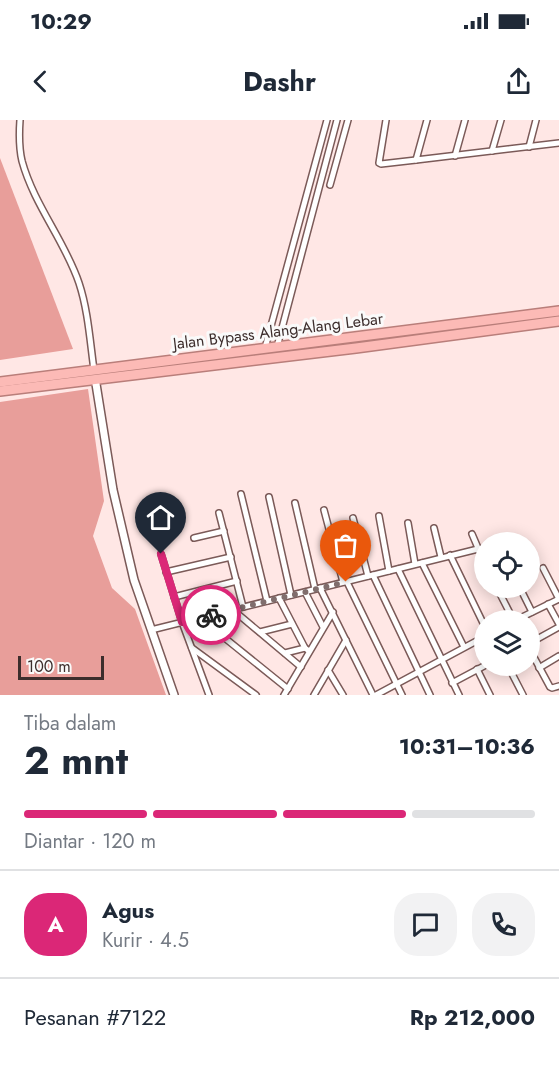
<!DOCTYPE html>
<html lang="id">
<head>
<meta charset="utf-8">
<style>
	body { margin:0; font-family:Jost,sans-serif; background:#f2f2f3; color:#1f2937; height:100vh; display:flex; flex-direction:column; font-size:22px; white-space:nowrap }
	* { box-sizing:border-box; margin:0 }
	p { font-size:20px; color:#747a83 }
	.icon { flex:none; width:33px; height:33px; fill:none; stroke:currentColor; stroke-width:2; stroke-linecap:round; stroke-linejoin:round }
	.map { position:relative; height:575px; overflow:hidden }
	.side { display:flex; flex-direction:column; background:#fff; flex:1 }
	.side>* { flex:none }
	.tools { position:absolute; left:474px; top:412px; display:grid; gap:12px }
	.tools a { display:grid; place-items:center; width:66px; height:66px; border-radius:50%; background:#fff; box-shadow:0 3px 15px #0003; font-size:30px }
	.scale { position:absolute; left:18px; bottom:15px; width:86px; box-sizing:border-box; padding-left:6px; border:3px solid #3c2d2c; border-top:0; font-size:16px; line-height:21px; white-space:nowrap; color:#3c2d2c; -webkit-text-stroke:4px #fafafa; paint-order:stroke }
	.pin { position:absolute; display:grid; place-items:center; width:51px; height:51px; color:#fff; margin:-62px -26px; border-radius:50% 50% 50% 0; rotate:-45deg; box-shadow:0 0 6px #0007 }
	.pin .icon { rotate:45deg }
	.courier { position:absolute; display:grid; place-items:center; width:60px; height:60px; margin:-30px; border:4px solid #db2777; border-radius:50%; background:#fff; color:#222; box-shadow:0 2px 8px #0007 }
	.overview em { font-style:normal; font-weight:700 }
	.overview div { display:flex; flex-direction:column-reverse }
	.overview { display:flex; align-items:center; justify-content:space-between; height:102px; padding:0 24px }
	h1 { font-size:39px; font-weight:700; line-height:45px }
	.bar { display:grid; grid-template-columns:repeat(4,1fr); gap:9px 6px; align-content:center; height:72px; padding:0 24px }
	.bar i { height:8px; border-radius:4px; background:#e0e1e3 }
	.bar .active { background:#db2777 }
	.bar p { grid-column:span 4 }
	.line { display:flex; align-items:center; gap:15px; padding:0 24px; border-top:2px solid #e0e1e3 }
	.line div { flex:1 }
	.round { display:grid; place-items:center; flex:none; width:63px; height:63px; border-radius:24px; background:#f2f2f3 }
	.status { display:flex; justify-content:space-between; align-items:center; height:42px; padding:0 30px; background:#fff; direction:ltr }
	.status svg { height:16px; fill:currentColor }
	header { display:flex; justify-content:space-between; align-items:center; height:78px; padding:0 24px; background:#fff; font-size:27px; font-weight:700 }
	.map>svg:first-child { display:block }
</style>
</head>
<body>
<div class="status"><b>10:29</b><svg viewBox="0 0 49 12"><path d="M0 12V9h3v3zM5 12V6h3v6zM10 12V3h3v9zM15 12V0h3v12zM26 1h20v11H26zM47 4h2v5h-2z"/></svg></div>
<header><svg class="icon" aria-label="back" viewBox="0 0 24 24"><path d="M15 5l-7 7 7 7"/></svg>Dashr<svg class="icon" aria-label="share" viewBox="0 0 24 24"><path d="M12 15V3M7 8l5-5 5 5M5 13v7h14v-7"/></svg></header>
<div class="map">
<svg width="559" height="575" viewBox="0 0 559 575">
	<rect width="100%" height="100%" fill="#ffe7e5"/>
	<g fill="#e89e9a">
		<path d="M0 38 73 229 0 240Z"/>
		<path d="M88 269 104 381 93 416 112 468 135 489 166 575H0V282Z"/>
	</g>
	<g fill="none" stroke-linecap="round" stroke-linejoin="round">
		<defs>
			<g id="minor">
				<path d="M20 0C19 14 19 28 22 41 34 85 65 121 79 163 88 190 90 221 94 250"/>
				<path d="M386 0 379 43 381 44 416 40"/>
				<path d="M427 0 416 40 559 23"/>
				<path d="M529 27 536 0"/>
				<path d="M492 31 501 0"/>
				<path d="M455 36 465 0"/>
				<path d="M330 65 348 0"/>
				<path d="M277 227 337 0"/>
				<path d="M265 228 327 0"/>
				<path d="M241 374 267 481"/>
				<path d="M269 377 291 475"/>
				<path d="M295 383 315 469"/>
				<path d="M324 390 343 462"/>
				<path d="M219 393 243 487"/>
				<path d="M379 396 389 451"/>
				<path d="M353 398 368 456"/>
				<path d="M408 403 415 444"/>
				<path d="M434 408 441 437"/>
				<path d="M472 414 484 442"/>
				<path d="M194 418 224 411"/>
				<path d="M161 434 182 502 209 575"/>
				<path d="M450 435 484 505"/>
				<path d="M422 443 464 527"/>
				<path d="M543 448 559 479"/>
				<path d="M398 449 459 575"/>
				<path d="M166 452 231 437"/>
				<path d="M373 455 430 575"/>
				<path d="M347 462 402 575"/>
				<path d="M320 468 373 575"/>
				<path d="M497 468 514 501"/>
				<path d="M520 468 532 492"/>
				<path d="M305 472 323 507"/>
				<path d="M174 477 237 461"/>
				<path d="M279 478 305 528 309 531"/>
				<path d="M548 484 559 504"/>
				<path d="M233 490 301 547"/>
				<path d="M200 498 288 569"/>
				<path d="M514 501 559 479"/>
				<path d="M151 510 478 429"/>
				<path d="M260 512 292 504"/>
				<path d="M530 523 559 507"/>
				<path d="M192 528 256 575"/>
				<path d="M530 530 550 567 552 568 559 566"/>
				<path d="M285 533 305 528"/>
				<path d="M508 546 523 575"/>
				<path d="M539 548 559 536"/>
				<path d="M477 549 490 575"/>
				<path d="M328 550 343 575"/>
				<path d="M452 563 484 546"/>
				<path d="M284 575 333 492"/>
				<path d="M314 575 346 520"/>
				<path d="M376 575 484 517"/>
			</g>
			<path id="tertiary" d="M96 264 113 370 134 460 174 575"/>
			<g id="trunk">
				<path d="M0 262 559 191"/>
				<path d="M0 271 356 228 559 201"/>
			</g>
		</defs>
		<use href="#minor" stroke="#7b5a58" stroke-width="8"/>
		<use href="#tertiary" stroke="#7b5a58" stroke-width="10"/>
		<use href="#trunk" stroke="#b97e7a" stroke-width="12"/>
		<use href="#minor" stroke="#fff" stroke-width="5"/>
		<use href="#tertiary" stroke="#fff" stroke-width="7"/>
		<use href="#trunk" stroke="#fcbab6" stroke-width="9"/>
	</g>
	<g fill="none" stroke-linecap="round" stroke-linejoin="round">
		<path stroke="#806e6d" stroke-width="6" stroke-dasharray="0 10.8" d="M211 495 346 462"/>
		<path stroke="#db2777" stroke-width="8" d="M161 434 182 502 211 495"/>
	</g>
	<g text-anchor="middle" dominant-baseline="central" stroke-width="6" stroke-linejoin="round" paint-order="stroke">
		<g font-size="16" fill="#3c2d2c" stroke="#fafafa">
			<text transform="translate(278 211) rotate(-7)">Jalan Bypass Alang-Alang Lebar</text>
		</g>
	</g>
</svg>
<div class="tools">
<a><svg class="icon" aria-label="locate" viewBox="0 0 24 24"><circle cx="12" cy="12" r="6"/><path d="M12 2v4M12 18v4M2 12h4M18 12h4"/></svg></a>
<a><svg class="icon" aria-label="layers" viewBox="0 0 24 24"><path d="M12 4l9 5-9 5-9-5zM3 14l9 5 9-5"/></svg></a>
</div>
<div class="scale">100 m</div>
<div class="pin" style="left:346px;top:462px;background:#ea580c"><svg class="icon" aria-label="bag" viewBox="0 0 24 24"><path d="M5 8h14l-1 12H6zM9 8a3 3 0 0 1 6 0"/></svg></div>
<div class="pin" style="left:161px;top:434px;background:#1f2937"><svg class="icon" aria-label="home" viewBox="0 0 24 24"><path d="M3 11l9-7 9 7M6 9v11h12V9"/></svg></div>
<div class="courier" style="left:211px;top:495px"><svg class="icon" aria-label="bike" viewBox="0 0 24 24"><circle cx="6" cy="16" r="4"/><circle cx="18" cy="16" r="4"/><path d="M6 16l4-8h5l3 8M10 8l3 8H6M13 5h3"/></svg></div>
</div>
<section class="side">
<div class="overview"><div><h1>2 mnt</h1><p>Tiba dalam</p></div><em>10:31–10:36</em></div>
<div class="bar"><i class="active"></i><i class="active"></i><i class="active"></i><i></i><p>Diantar · 120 m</p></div>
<div class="line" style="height:108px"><b class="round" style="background:#db2777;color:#fff">A</b><div><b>Agus</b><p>Kurir · 4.5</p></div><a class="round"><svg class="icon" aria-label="chat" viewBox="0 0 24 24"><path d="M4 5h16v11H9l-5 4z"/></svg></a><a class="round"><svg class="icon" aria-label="phone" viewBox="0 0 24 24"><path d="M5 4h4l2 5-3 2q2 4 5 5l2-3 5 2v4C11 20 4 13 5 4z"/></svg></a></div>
<div class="line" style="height:78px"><div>Pesanan #7122</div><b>Rp 212,000</b></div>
</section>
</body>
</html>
